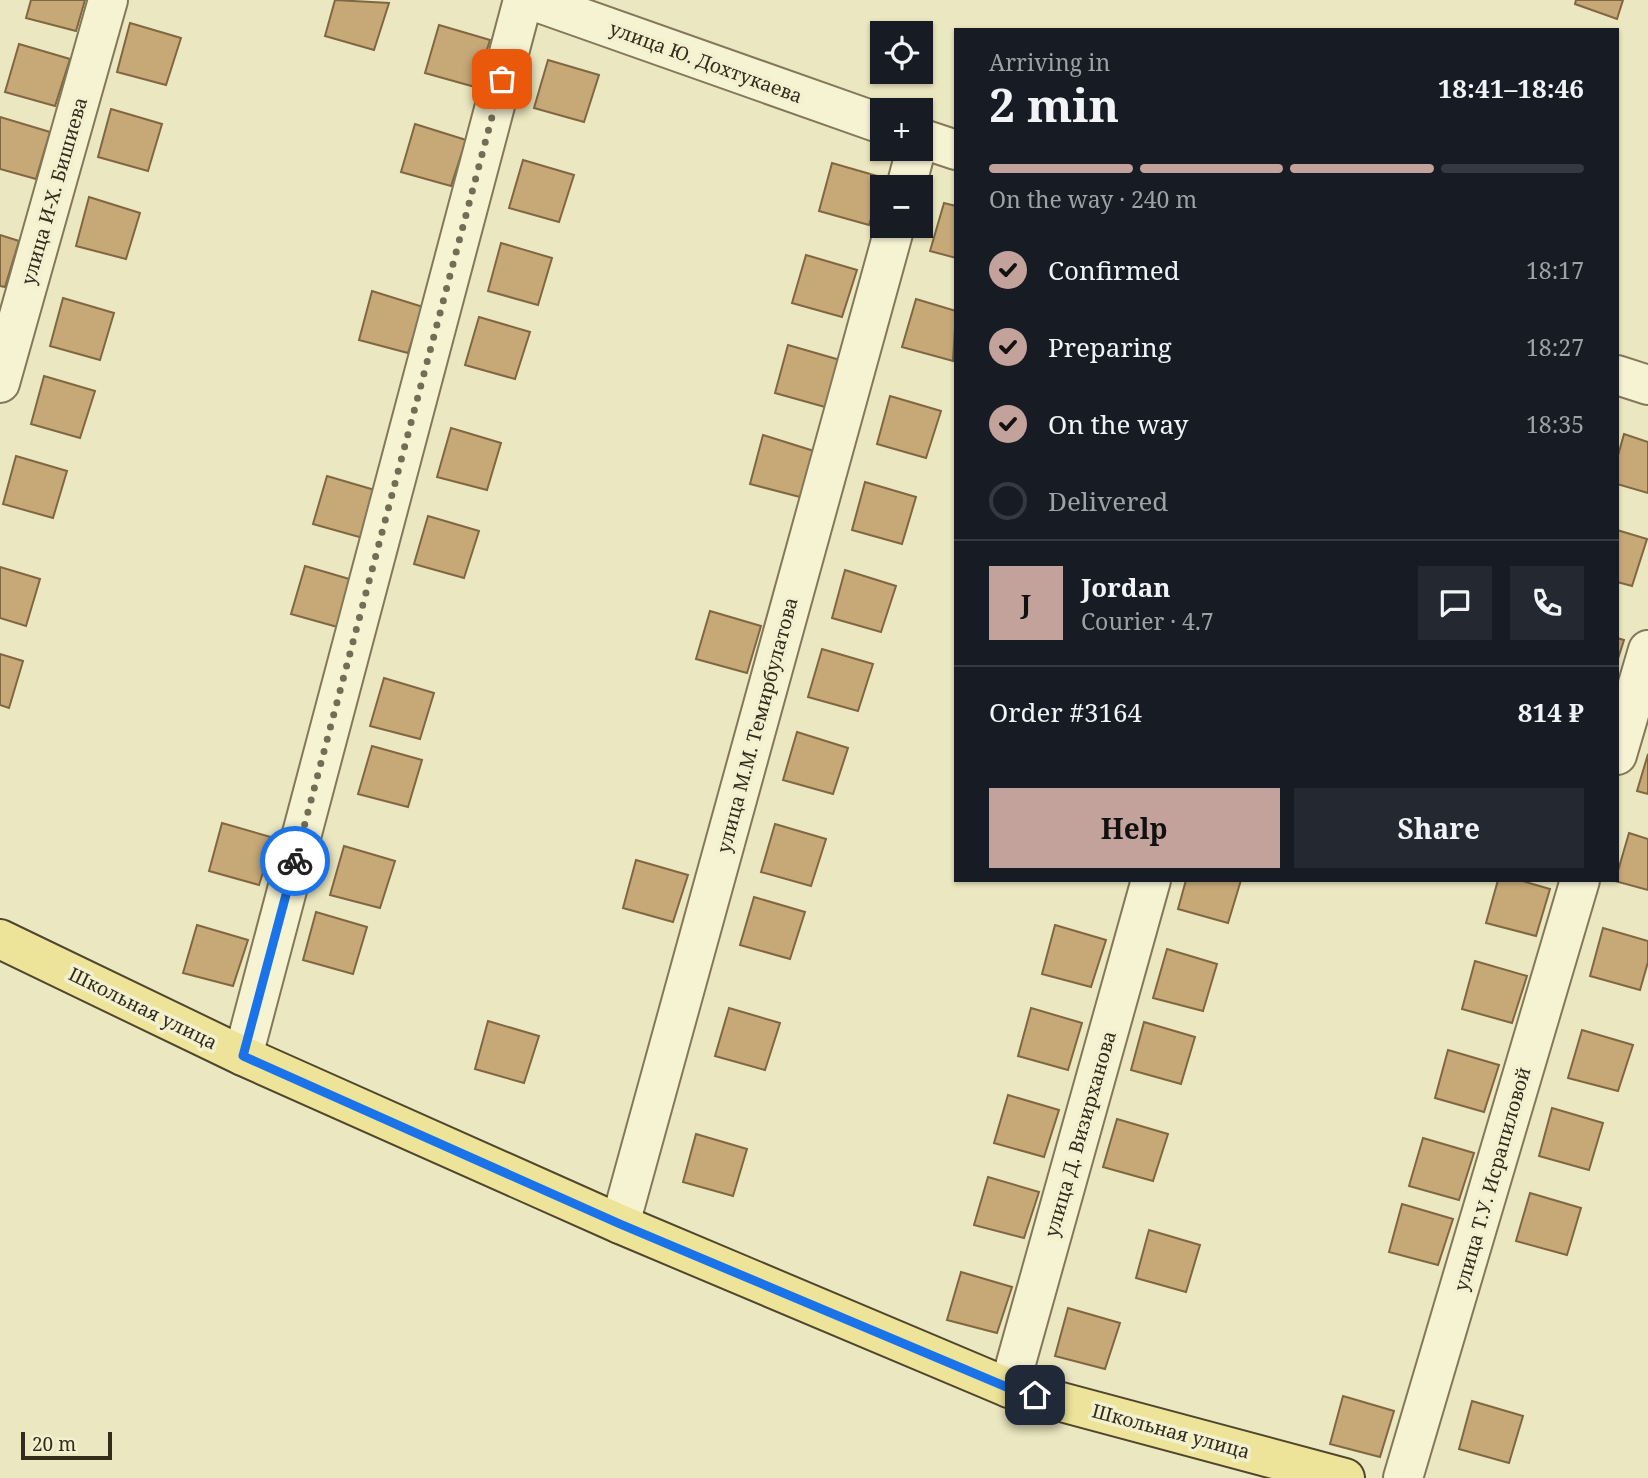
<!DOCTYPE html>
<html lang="en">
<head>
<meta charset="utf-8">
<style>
	body { margin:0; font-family:"Noto Serif",serif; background:#242831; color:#f1f3f6; height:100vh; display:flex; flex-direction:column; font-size:26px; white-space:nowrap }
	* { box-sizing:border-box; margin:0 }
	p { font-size:23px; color:#9ea1a6 }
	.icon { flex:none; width:38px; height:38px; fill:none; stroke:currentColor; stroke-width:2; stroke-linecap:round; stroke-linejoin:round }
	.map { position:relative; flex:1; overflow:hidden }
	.drawer { position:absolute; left:954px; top:28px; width:665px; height:854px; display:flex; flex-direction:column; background:#171b24; border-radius:0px; box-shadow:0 2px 5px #0004 }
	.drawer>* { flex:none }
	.fabs { position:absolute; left:870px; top:21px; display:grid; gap:14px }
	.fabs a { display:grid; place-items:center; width:63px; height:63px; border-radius:0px; background:#171b24; box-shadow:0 2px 5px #0004; font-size:35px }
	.scale { position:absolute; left:21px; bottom:18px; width:91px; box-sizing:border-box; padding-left:7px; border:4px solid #332c1d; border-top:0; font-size:19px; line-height:24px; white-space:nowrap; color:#332c1d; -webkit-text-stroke:5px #f3f0cf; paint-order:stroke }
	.pin { position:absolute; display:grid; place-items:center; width:60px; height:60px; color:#fff; margin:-30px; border-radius:14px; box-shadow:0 4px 10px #0006 }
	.courier { position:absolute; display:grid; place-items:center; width:70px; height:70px; margin:-35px; border:5px solid #1a73e8; border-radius:50%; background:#fff; color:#222; box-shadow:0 2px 9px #0007 }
	.headline em { font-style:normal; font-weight:700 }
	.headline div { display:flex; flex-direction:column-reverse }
	.headline { display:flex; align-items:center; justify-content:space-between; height:119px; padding:0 35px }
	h1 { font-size:46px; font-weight:700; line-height:52px }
	.bar { display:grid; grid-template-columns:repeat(4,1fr); gap:10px 7px; align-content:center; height:84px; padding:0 35px }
	.bar i { height:9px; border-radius:5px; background:#363941 }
	.bar .selected { background:#c4a29c }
	.bar p { grid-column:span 4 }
	.line { display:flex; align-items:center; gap:18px; padding:0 35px; border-top:2px solid #363941 }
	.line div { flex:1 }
	.round { display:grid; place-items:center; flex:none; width:74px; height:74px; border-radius:0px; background:#242831 }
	ol { padding:0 35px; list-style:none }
	li { display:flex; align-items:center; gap:21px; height:77px }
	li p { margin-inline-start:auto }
	li .icon { padding:7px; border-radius:50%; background:#c4a29c; color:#111; stroke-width:4 }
	li:last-child { color:#9ea1a6 }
	li i { width:38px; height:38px; border:4px solid #363941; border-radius:50% }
	.primary-button { display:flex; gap:14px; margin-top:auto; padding:14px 35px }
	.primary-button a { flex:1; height:80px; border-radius:0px; background:#c4a29c; color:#111; font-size:28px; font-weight:700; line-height:80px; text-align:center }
	.primary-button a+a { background:#242831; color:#f1f3f6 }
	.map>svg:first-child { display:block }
</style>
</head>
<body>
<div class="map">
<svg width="1648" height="1478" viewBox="0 0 1648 1478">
	<rect width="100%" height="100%" fill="#ebe7c0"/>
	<g fill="#c7a978" stroke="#806741" stroke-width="2">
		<path d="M31 0H85L76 31 26 18Z"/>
		<path d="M335 0 389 3 374 50 325 36Z"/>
		<path d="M1576 0H1623L1617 19 1575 4Z"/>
		<path d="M130 23 181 38 166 85 117 72Z"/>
		<path d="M439 25 490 40 475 87 425 73Z"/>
		<path d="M19 44 70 59 55 106 5 92Z"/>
		<path d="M548 60 599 75 584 122 534 108Z"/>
		<path d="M111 109 162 124 148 171 98 157Z"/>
		<path d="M0 117 50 132 36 179 0 169Z"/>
		<path d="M415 124 466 140 451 186 401 172Z"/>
		<path d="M523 160 574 175 559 222 509 208Z"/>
		<path d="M832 163 884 178 869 225 819 211Z"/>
		<path d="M89 197 140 213 126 259 76 246Z"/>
		<path d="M944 203 956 206V258L930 251Z"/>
		<path d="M0 235 19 241 5 287 0 286Z"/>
		<path d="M501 243 552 258 538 305 488 291Z"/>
		<path d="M806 255 857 270 842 317 792 303Z"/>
		<path d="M372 291 423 307 408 353 359 340Z"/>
		<path d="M63 298 114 313 100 360 50 346Z"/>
		<path d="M916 299 956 311 953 361 902 347Z"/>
		<path d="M479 317 530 332 515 379 465 365Z"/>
		<path d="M788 345 840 360 825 407 775 393Z"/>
		<path d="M44 376 95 391 80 438 31 424Z"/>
		<path d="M890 396 941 411 926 458 877 444Z"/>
		<path d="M451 428 501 443 487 490 437 477Z"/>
		<path d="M1624 434 1648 442V493L1617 484V459Z"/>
		<path d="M763 435 814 451 800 497 750 484Z"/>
		<path d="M16 456 67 471 53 518 3 504Z"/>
		<path d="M327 476 378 491 363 538 313 524Z"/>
		<path d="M865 482 916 497 902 544 852 530Z"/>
		<path d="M428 516 479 531 464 578 414 564Z"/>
		<path d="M1617 530 1647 539 1632 586 1617 582Z"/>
		<path d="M305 566 356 581 341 628 291 614Z"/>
		<path d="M0 567 40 579 26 626 0 618Z"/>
		<path d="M845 570 896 586 881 632 832 618Z"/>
		<path d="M710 611 761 626 747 673 696 659Z"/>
		<path d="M1617 638 1624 640 1617 662Z"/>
		<path d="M822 649 873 664 858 711 808 697Z"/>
		<path d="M0 654 23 661 9 708 0 705Z"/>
		<path d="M384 678 434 693 420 739 370 726Z"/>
		<path d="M797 732 848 748 833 794 783 780Z"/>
		<path d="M372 746 422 760 408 807 358 794Z"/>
		<path d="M1648 754V794L1637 791Z"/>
		<path d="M222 823 274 838 259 885 209 871Z"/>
		<path d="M775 824 826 839 811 886 761 872Z"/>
		<path d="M1629 833 1648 839V890L1615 881Z"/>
		<path d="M344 846 395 861 380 908 330 895Z"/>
		<path d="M636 860 688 875 673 922 623 908Z"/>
		<path d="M1186 880H1241L1228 923 1178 909Z"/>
		<path d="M1498 880H1519L1550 889 1536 936 1486 923Z"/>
		<path d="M754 897 805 912 790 959 740 945Z"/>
		<path d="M316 912 367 927 353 974 303 960Z"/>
		<path d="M197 925 248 940 233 986 183 973Z"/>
		<path d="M1055 925 1106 940 1091 987 1042 974Z"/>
		<path d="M1603 928 1648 941V962L1640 990 1590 976Z"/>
		<path d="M1167 949 1217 964 1203 1011 1153 998Z"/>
		<path d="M1475 961 1527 976 1512 1023 1462 1009Z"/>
		<path d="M729 1008 780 1023 765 1070 715 1056Z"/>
		<path d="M1031 1008 1082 1023 1068 1070 1018 1056Z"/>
		<path d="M488 1021 539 1036 524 1083 475 1069Z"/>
		<path d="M1144 1022 1195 1037 1181 1084 1131 1070Z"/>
		<path d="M1582 1030 1633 1045 1618 1091 1568 1078Z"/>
		<path d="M1448 1050 1499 1065 1484 1112 1435 1098Z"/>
		<path d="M1008 1095 1059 1110 1044 1157 994 1143Z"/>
		<path d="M1552 1108 1603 1123 1589 1170 1539 1156Z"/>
		<path d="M1117 1119 1168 1134 1153 1181 1103 1167Z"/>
		<path d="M696 1134 747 1149 733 1196 683 1182Z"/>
		<path d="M1423 1138 1474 1153 1459 1200 1409 1186Z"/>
		<path d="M988 1177 1039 1192 1024 1238 974 1225Z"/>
		<path d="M1530 1193 1581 1208 1567 1255 1516 1241Z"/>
		<path d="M1402 1204 1453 1219 1438 1265 1389 1252Z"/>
		<path d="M1149 1230 1200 1245 1186 1292 1136 1278Z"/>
		<path d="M961 1272 1012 1287 997 1333 947 1320Z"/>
		<path d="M1068 1308 1120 1323 1105 1369 1055 1356Z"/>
		<path d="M1343 1396 1394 1411 1380 1457 1330 1444Z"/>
		<path d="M1472 1401 1523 1416 1509 1463 1459 1449Z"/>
	</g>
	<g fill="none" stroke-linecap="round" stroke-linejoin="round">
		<defs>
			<g id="minor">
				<path d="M531 0 882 124"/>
				<path d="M920 138 956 150"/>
				<path d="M906 187 916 149"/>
				<path d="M1617 375 1648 385"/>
				<path d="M0 383 108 0"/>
				<path d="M1617 755 1648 650"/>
				<path d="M243 1056 523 0"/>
				<path d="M620 1224 895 226"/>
				<path d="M1009 1388 1151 880"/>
				<path d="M1403 1478 1580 880"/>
			</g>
			<path id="major" d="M0 939 243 1056 620 1224 1009 1388 1345 1478"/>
		</defs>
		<use href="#minor" stroke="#837859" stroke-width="42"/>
		<use href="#major" stroke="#50452e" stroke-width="42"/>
		<use href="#minor" stroke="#f6f3d3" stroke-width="38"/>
		<use href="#major" stroke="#ede499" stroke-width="38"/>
	</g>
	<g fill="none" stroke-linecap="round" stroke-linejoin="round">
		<path stroke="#736d56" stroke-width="7" stroke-dasharray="0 12.6" d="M295 861 502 79"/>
		<path stroke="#1a73e8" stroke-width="9" d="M295 861 243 1056 620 1224 1009 1388 1035 1395"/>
	</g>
	<g text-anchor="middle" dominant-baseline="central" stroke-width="7" stroke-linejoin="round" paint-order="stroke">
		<g font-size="19" fill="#332c1d" stroke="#f3f0cf">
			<text transform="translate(706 62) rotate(20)">улица Ю. Дохтукаева</text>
			<text transform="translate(54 191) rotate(-74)">улица И-Х. Бишиева</text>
			<text transform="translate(757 725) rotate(-75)">улица М.М. Темирбулатова</text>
			<text transform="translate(143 1008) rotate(26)">Школьная улица</text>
			<text transform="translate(1080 1134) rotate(-74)">улица Д. Визирханова</text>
			<text transform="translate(1492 1179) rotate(-74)">улица Т.У. Исрапиловой</text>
			<text transform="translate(1171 1431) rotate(15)">Школьная улица</text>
		</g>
	</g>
</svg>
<div class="fabs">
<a><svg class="icon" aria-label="locate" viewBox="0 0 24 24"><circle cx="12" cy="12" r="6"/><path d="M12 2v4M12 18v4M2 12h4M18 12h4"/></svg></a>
<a>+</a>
<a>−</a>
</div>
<div class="scale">20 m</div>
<div class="pin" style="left:502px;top:79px;background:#ea580c"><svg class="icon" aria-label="bag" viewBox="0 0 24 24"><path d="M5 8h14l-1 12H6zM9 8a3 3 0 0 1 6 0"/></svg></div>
<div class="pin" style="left:1035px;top:1395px;background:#1f2937"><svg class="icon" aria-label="home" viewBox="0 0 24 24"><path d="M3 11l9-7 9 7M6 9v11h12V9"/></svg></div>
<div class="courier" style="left:295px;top:861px"><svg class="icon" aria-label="bike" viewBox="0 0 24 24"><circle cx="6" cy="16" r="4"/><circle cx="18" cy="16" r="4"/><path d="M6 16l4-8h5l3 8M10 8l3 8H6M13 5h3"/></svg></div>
<section class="drawer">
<div class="headline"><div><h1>2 min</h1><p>Arriving in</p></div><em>18:41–18:46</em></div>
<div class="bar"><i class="selected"></i><i class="selected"></i><i class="selected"></i><i></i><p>On the way · 240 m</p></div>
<ol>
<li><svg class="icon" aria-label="check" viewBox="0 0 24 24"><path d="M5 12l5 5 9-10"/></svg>Confirmed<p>18:17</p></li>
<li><svg class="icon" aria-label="check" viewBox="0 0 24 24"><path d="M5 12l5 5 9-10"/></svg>Preparing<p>18:27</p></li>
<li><svg class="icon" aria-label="check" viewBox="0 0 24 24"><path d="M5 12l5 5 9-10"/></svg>On the way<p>18:35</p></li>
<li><i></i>Delivered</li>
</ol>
<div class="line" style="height:126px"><b class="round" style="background:#c4a29c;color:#111">J</b><div><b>Jordan</b><p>Courier · 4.7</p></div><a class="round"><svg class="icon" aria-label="chat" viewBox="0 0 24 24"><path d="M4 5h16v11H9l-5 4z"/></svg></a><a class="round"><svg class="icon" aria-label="phone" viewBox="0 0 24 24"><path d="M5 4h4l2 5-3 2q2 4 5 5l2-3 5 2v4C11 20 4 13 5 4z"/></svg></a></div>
<div class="line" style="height:91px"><div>Order #3164</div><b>814 ₽</b></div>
<div class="primary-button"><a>Help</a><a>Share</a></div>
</section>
</div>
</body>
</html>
